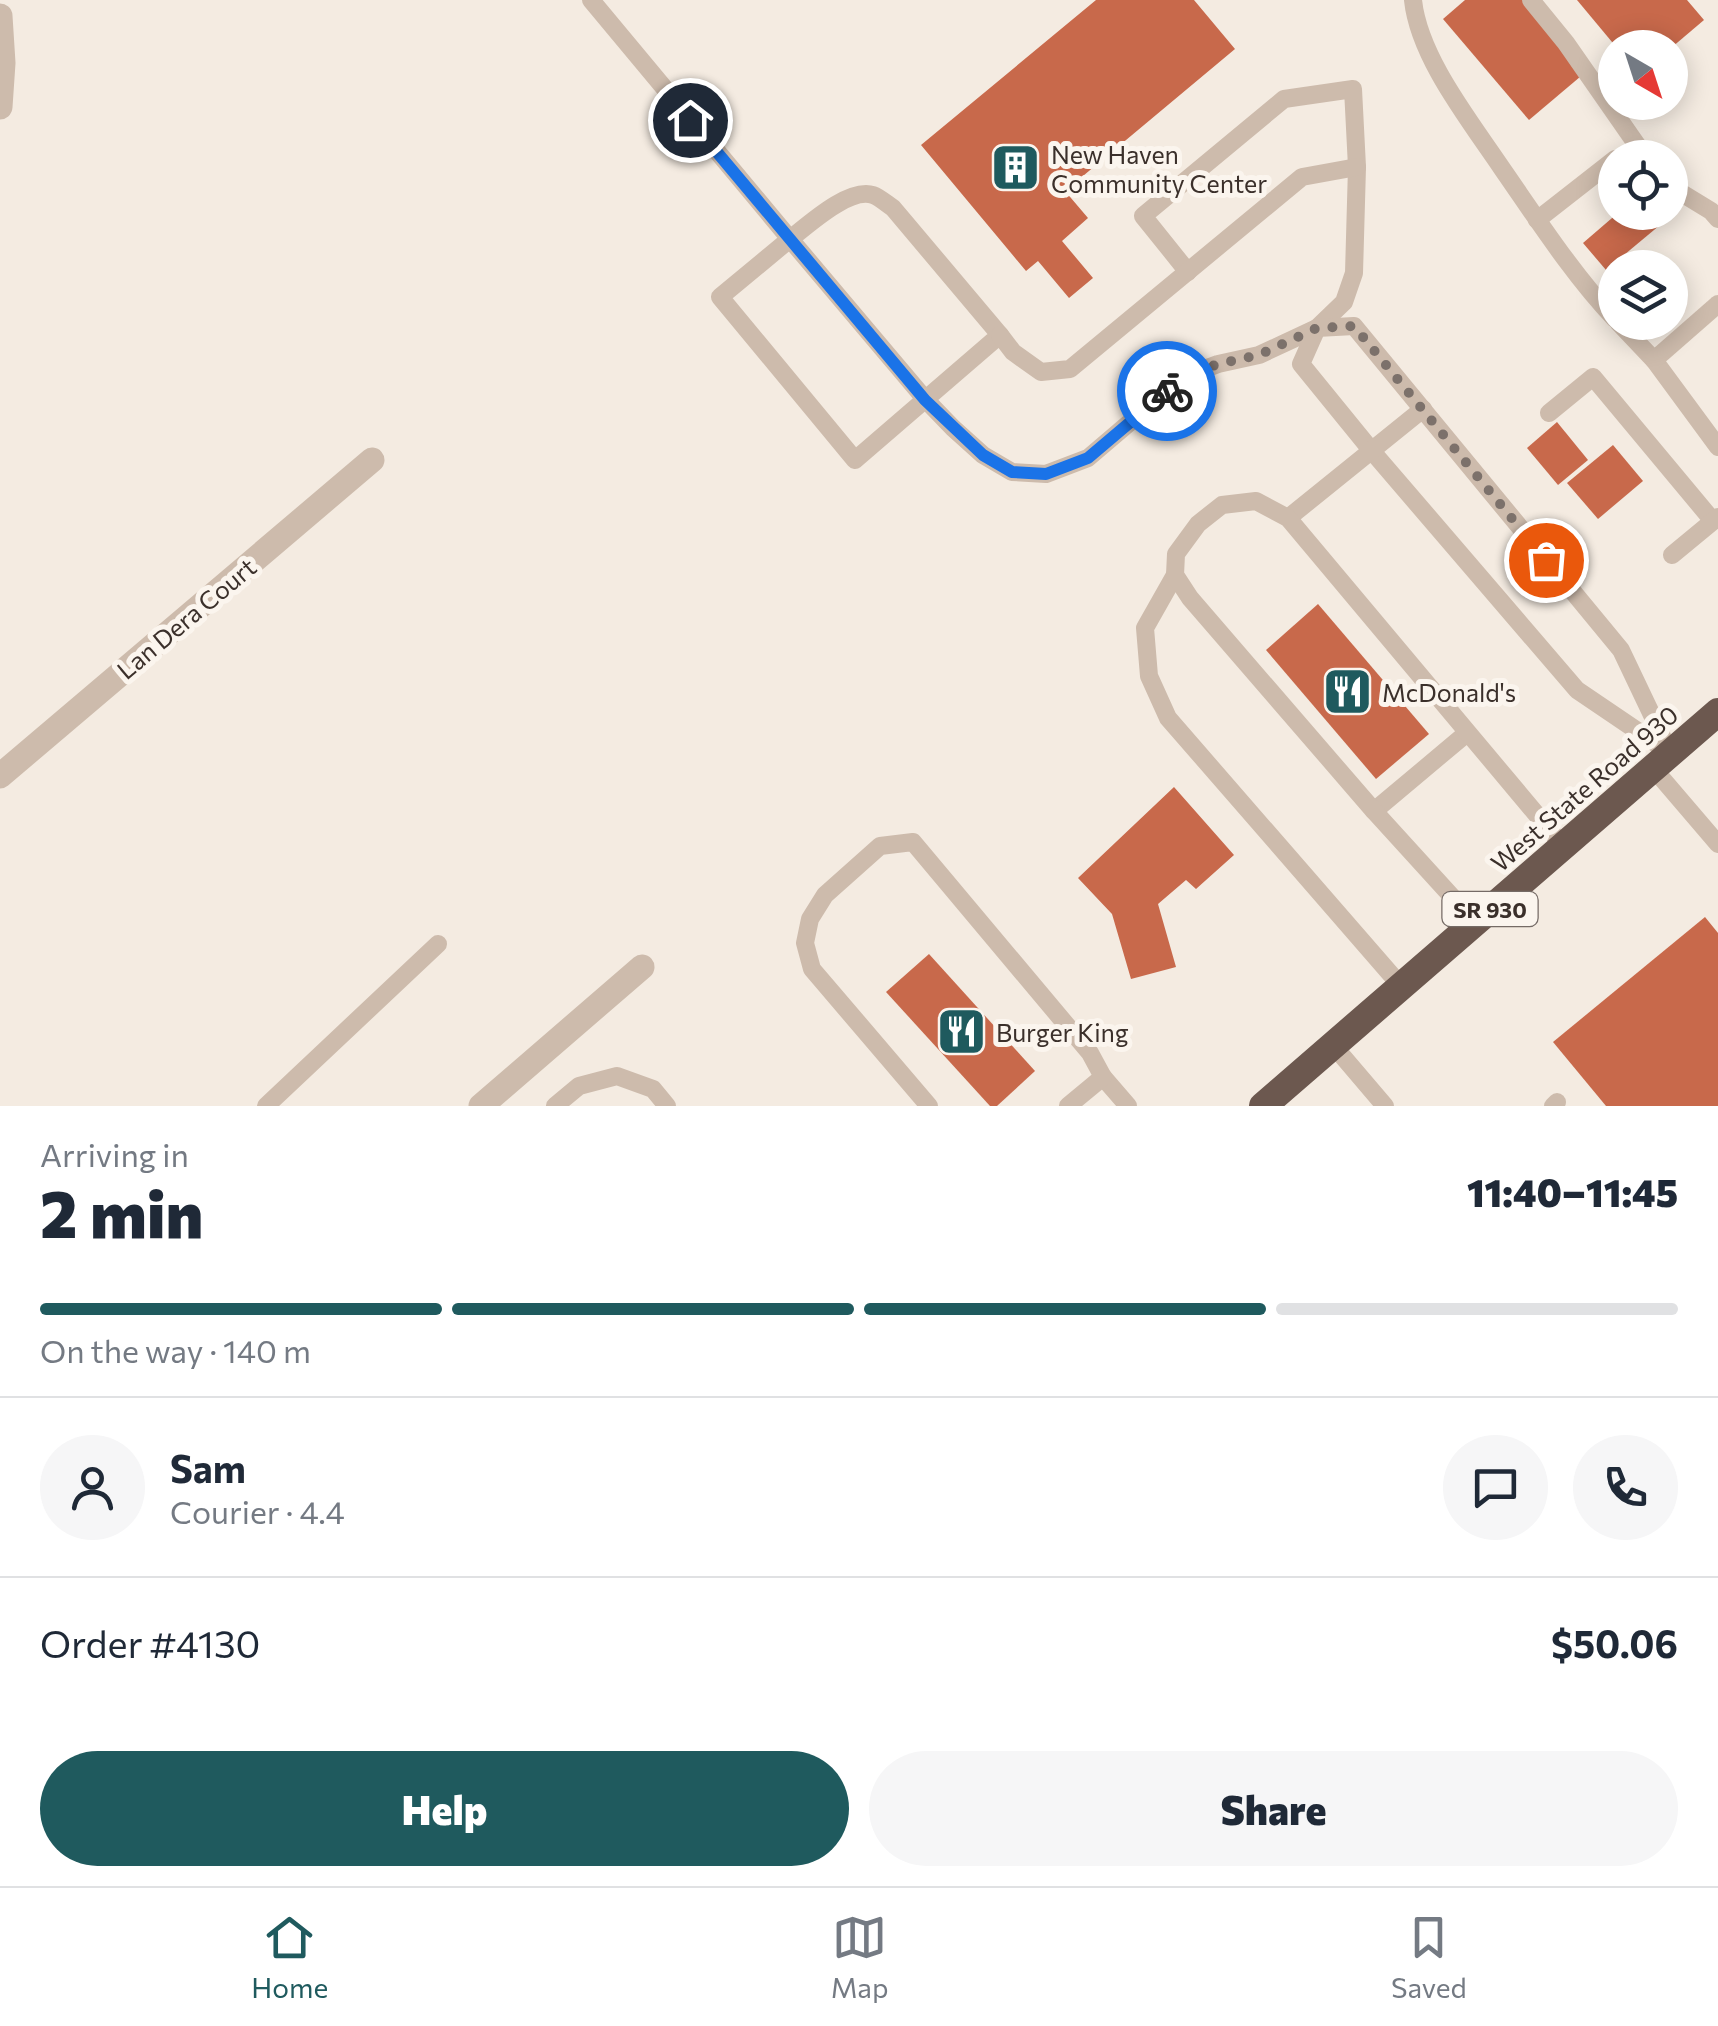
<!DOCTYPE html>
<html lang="en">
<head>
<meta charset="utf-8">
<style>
	body { margin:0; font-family:Commissioner,sans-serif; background:#f6f6f7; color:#1f2937; height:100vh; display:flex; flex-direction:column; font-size:38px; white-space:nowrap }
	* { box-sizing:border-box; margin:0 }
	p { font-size:32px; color:#747a83 }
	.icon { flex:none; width:55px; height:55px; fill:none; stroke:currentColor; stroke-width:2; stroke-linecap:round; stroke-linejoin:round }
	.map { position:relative; height:1106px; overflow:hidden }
	.side { display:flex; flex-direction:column; background:#fff; flex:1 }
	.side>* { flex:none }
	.needle { width:65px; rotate:141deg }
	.controls { position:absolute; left:1598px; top:30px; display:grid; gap:20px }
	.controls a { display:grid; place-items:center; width:90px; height:90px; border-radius:50%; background:#fff; box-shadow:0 5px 25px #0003; font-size:50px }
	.pin { position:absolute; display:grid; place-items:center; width:85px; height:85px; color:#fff; margin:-42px; border:5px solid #fff; border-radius:50%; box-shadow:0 2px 10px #0007 }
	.courier { position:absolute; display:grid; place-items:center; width:100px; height:100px; margin:-50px; border:8px solid #1a73e8; border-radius:50%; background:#fff; color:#222; box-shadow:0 2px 12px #0007 }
	.overview em { font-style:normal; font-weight:800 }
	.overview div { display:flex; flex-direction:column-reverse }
	.overview { display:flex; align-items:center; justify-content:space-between; height:170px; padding:0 40px }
	h1 { font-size:65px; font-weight:800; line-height:75px }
	.bar { display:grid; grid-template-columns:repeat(4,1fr); gap:15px 10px; align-content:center; height:120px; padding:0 40px }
	.bar i { height:12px; border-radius:8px; background:#e0e1e3 }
	.bar .active { background:#1f5a5e }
	.bar p { grid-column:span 4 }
	.line { display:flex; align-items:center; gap:25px; padding:0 40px; border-top:2px solid #e0e1e3 }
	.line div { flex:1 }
	.round { display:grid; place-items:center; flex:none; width:105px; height:105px; border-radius:52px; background:#f6f6f7 }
	.button { display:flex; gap:20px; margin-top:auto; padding:20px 40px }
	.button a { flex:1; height:115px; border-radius:60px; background:#1f5a5e; color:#fff; font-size:40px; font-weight:800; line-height:115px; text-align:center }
	.button a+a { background:#f6f6f7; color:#1f2937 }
	.menu { display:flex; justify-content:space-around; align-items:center; height:140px; border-top:2px solid #e0e1e3; background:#fff; font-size:28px; color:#747a83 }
	.menu a { display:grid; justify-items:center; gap:5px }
	.menu .active { color:#1f5a5e }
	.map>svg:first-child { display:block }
</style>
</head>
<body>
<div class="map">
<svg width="1718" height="1106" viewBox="0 0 1718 1106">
	<rect width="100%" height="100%" fill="#f4ebe1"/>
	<g fill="#c8694b">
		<path d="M1096 0H1194L1235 49 1065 191 1088 218 1062 241 1093 278 1069 298 1038 261 1026 271 921 145Z"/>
		<path d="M1465 0H1526L1587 71 1529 120 1443 19Z"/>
		<path d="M1577 0H1687L1704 20 1671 48H1617Z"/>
		<path d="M1619 212H1670L1672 215 1606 270 1583 243Z"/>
		<path d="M1557 422 1588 460 1558 485 1527 448Z"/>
		<path d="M1613 445 1643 481 1598 519 1567 483Z"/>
		<path d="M1318 604 1429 734 1376 779 1266 650Z"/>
		<path d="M1174 787 1234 855 1196 889 1186 880 1158 904 1176 967 1131 979 1112 914 1078 878Z"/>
		<path d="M1705 917 1718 933V1106H1606L1553 1042Z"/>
		<path d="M929 954 1035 1071 997 1106H990L886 992Z"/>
	</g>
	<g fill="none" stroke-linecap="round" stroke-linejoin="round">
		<g stroke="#cdbbac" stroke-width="18">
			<path d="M591 0 790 239 720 297 855 460 1000 335 893 208C887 204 879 197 873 195 849 187 808 225 790 239L925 399 953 428 983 455 1012 472 1046 474 1088 458 1183 377 1218 364 1259 355 1317 328 1344 302 1354 273 1357 167 1353 89 1284 99 1143 216 1188 272"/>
			<path d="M1413 0C1419 58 1471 122 1503 170 1537 219 1574 276 1615 319"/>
			<path d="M1531 0 1566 43 1646 158"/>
			<path d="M1670 186 1711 211 1718 219"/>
			<path d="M1537 220 1615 159"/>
			<path d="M1618 322 1654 360 1718 447"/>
			<path d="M1354 326 1621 650 1670 753 1577 690 1371 450 1301 364 1317 328Z"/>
			<path d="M1000 335 1013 352 1041 372 1070 369 1302 177 1357 167"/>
			<path d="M1654 360 1718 304"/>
			<path d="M1549 413 1593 377 1713 521"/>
			<path d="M1288 518 1423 409"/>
			<path d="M1672 555 1718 517"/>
			<path d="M1175 575 1145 628 1149 676 1168 718 1401 986"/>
			<path d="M1653 768 1718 844"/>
			<path d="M1374 811 1467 733"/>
			<path d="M1475 922 1374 811 1190 598 1175 575 1176 554 1198 524 1222 505 1256 501 1288 518 1563 846"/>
			<path d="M1333 1045 1385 1106"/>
			<path d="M1103 1077 1128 1106"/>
			<path d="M266 1106 438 944"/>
			<path d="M555 1106 579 1086 617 1076 653 1089 667 1106"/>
			<path d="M929 1106 812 969 805 943 810 919 825 895 880 846 913 842 1090 1053 1103 1077 1068 1106"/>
			<path d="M1553 1106 1557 1102"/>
		</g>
		<g stroke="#cdbbac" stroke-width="25">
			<path d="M0 16 3 63 0 107"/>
			<path d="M0 776 372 460"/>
			<path d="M481 1106 642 967"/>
		</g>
		<path stroke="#6c584f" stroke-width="28" d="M1263 1106 1718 712"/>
	</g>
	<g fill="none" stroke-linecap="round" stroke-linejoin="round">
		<path stroke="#7c716b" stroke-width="10" stroke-dasharray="0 18" d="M1167 391 1183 377 1218 364 1259 355 1317 328 1354 326 1546 560"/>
		<path stroke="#1a73e8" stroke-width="12" d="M690 120 925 400 983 455 1012 472 1046 474 1088 458 1167 391"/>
	</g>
	<defs>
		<symbol id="building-square" viewBox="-11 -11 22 22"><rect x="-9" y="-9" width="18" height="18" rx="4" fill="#1f5a5e" stroke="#fbf5ee"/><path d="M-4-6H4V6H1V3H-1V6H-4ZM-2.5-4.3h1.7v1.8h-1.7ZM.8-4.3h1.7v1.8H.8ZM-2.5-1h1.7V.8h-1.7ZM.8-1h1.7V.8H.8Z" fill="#fff"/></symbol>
		<symbol id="restaurant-square" viewBox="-11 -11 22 22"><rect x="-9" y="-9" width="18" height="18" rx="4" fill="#1f5a5e" stroke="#fbf5ee"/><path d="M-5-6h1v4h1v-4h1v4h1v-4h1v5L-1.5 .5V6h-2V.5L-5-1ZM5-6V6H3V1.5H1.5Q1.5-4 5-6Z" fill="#fff"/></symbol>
	</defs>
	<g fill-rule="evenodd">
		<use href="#building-square" x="988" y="140" width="55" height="55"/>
		<use href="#restaurant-square" x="1320" y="664" width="55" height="55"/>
		<use href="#restaurant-square" x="934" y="1004" width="55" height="55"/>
	</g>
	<g text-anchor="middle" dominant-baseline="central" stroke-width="10" stroke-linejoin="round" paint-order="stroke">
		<rect fill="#fbf5ee" stroke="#756b66" stroke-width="2.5" x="1442.5" y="892" width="95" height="34" rx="8"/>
		<g font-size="22" font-weight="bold" fill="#3b302b">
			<text x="1490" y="909">SR 930</text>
		</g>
		<g font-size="25" fill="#3b302b" stroke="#fbf5ee" text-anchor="start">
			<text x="1051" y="154">New Haven<tspan x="1051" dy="29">Community Center</tspan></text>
			<text x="1382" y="692">McDonald's</text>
			<text x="996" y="1032">Burger King</text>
		</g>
		<g font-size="25" fill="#3b302b" stroke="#fbf5ee">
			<text transform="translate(186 618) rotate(-40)">Lan Dera Court</text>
			<text transform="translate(1584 788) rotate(-41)">West State Road 930</text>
		</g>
	</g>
</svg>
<div class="controls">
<a><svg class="needle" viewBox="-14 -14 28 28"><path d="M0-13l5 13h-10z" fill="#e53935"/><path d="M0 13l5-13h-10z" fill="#747a83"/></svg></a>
<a><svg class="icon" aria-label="locate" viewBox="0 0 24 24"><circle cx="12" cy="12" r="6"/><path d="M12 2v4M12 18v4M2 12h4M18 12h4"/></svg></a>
<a><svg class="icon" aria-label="layers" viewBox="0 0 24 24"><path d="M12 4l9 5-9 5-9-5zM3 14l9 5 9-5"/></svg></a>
</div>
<div class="pin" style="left:1546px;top:560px;background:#ea580c"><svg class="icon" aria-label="bag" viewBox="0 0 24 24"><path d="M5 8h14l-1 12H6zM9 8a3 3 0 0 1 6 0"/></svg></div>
<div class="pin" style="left:690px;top:120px;background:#1f2937"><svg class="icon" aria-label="home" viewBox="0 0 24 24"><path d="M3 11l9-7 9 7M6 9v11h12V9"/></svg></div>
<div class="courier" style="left:1167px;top:391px"><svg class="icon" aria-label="bike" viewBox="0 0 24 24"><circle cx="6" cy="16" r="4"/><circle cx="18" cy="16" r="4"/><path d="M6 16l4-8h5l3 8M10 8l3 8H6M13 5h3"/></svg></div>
</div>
<section class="side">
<div class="overview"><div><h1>2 min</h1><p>Arriving in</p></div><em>11:40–11:45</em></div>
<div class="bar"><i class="active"></i><i class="active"></i><i class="active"></i><i></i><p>On the way · 140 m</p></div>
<div class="line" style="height:180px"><a class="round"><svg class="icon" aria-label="person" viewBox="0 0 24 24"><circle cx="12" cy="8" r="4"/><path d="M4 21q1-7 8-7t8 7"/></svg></a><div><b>Sam</b><p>Courier · 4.4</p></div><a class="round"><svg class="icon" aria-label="chat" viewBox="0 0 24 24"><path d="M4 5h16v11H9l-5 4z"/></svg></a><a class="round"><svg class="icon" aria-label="phone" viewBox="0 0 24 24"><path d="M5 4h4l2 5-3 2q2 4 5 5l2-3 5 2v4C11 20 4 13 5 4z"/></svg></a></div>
<div class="line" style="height:130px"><div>Order #4130</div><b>$50.06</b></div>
<div class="button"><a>Help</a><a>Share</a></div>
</section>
<nav class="menu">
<a class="active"><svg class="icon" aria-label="home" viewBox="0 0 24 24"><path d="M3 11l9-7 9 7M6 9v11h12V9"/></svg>Home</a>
<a><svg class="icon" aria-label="map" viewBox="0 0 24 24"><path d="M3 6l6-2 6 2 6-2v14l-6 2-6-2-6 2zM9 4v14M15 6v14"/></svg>Map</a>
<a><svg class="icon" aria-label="saved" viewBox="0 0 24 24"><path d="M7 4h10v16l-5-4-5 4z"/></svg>Saved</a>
</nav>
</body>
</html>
